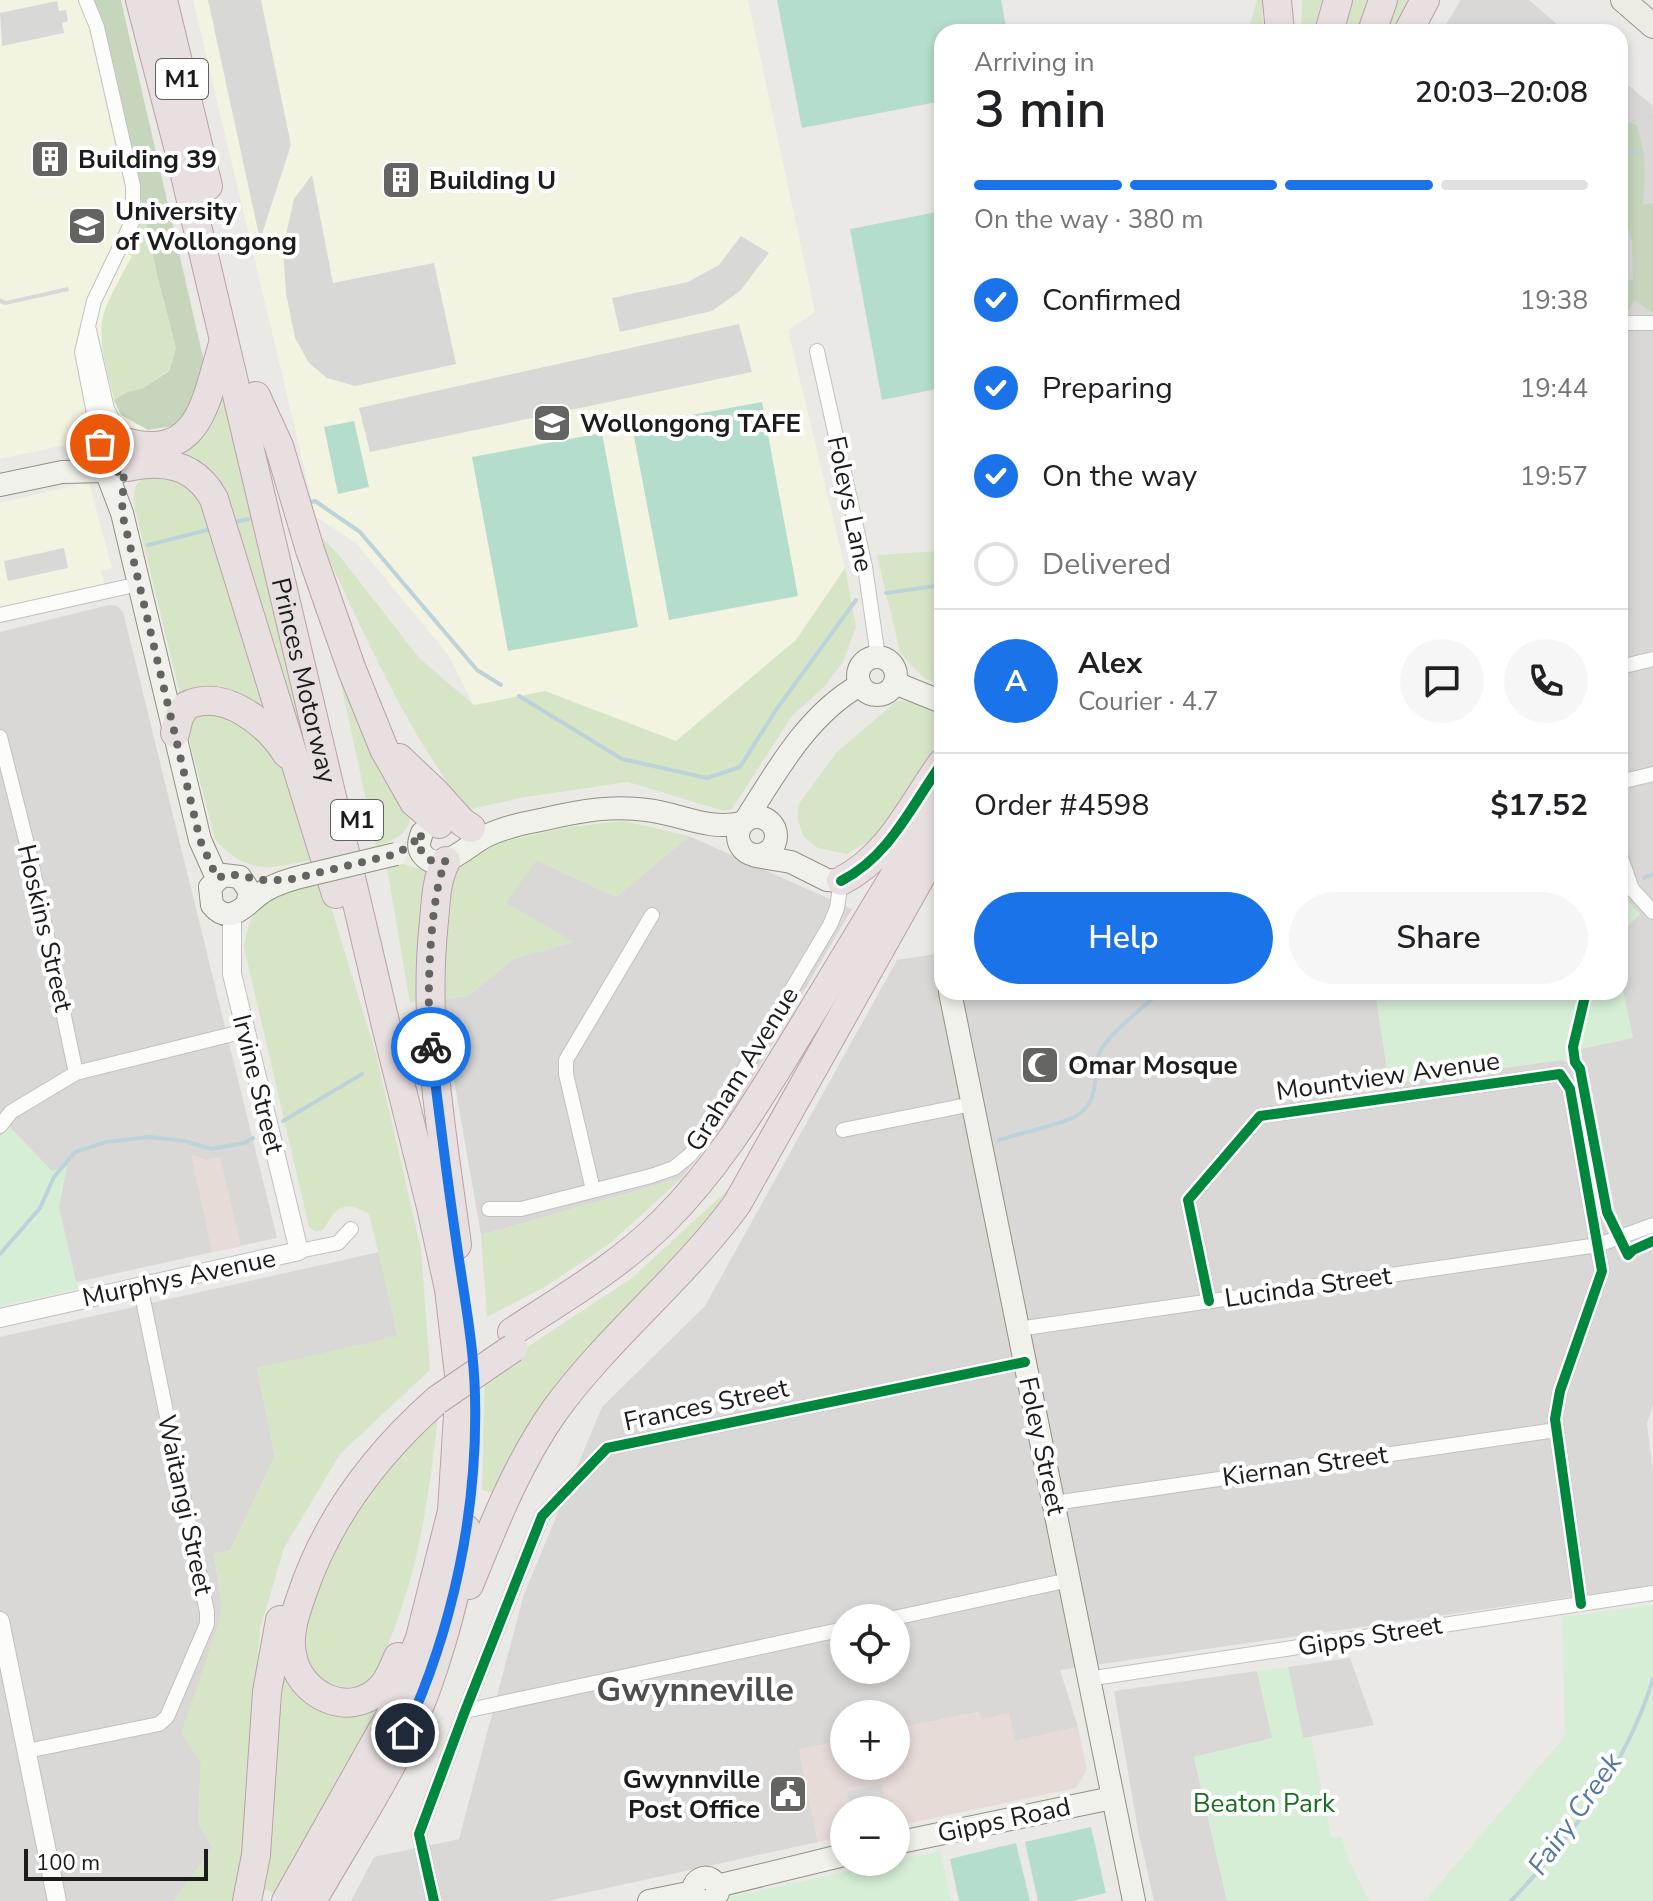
<!DOCTYPE html>
<html lang="en">
<head>
<meta charset="utf-8">
<style>
	body { margin:0; font-family:"Nunito Sans",sans-serif; background:#f6f6f6; color:#202124; height:100vh; display:flex; flex-direction:column; font-size:30px; white-space:nowrap }
	* { box-sizing:border-box; margin:0 }
	p { font-size:26px; color:#757577 }
	.icon { flex:none; width:44px; height:44px; fill:none; stroke:currentColor; stroke-width:2; stroke-linecap:round; stroke-linejoin:round }
	.map { position:relative; flex:1; overflow:hidden }
	.sheet { position:absolute; left:934px; top:24px; width:694px; height:976px; display:flex; flex-direction:column; background:#fff; border-radius:24px; box-shadow:0 4px 12px #0003 }
	.sheet>* { flex:none }
	.buttons { position:absolute; left:830px; top:1604px; display:grid; gap:16px }
	.buttons a { display:grid; place-items:center; width:80px; height:80px; border-radius:50%; background:#fff; box-shadow:0 4px 12px #0003; font-size:40px }
	.scale { position:absolute; left:24px; bottom:20px; width:184px; box-sizing:border-box; padding-left:8px; border:4px solid #1c1c1c; border-top:0; font-size:22px; line-height:28px; white-space:nowrap; color:#1c1c1c; -webkit-text-stroke:6px #fff; paint-order:stroke }
	.pin { position:absolute; display:grid; place-items:center; width:68px; height:68px; color:#fff; margin:-34px; border:4px solid #fff; border-radius:50%; box-shadow:0 2px 8px #0007 }
	.courier { position:absolute; display:grid; place-items:center; width:80px; height:80px; margin:-40px; border:6px solid #1a73e8; border-radius:50%; background:#fff; color:#222; box-shadow:0 2px 10px #0007 }
	.overview em { font-style:normal; font-weight:600 }
	.overview div { display:flex; flex-direction:column-reverse }
	.overview { display:flex; align-items:center; justify-content:space-between; height:136px; padding:0 40px }
	h1 { font-size:52px; font-weight:600; line-height:60px }
	.bar { display:grid; grid-template-columns:repeat(4,1fr); gap:12px 8px; align-content:center; height:96px; padding:0 40px }
	.bar i { height:10px; border-radius:6px; background:#e0e0e0 }
	.bar .current { background:#1a73e8 }
	.bar p { grid-column:span 4 }
	.line { display:flex; align-items:center; gap:20px; padding:0 40px; border-top:2px solid #e0e0e0 }
	.line div { flex:1 }
	.round { display:grid; place-items:center; flex:none; width:84px; height:84px; border-radius:42px; background:#f6f6f6 }
	ol { padding:0 40px; list-style:none }
	li { display:flex; align-items:center; gap:24px; height:88px }
	li p { margin-inline-start:auto }
	li .icon { padding:8px; border-radius:50%; background:#1a73e8; color:#fff; stroke-width:4 }
	li:last-child { color:#757577 }
	li i { width:44px; height:44px; border:4px solid #e0e0e0; border-radius:50% }
	.cta { display:flex; gap:16px; margin-top:auto; padding:16px 40px }
	.cta a { flex:1; height:92px; border-radius:48px; background:#1a73e8; color:#fff; font-size:32px; font-weight:600; line-height:92px; text-align:center }
	.cta a+a { background:#f6f6f6; color:#202124 }
	.map>svg:first-child { display:block }
</style>
</head>
<body>
<div class="map">
<svg width="1653" height="1901" viewBox="0 0 1653 1901">
	<rect width="100%" height="100%" fill="#eae9e5"/>
	<g fill="#d9d8d6" fill-rule="evenodd">
		<path d="M1461 0H1529L1566 32H1441Z"/>
		<path d="M1620 78 1652 105 1653 115V1405L1647 1423 1653 1472V1585L1060 1670 1078 1727 1015 1741 982 1720 978 1712 896 1729V1714H844V1740L799 1750 818 1842 548 1901H351L374 1857 459 1839 524 1594 602 1407 705 1306 897 960 942 953V992H1620ZM844 1618H896V1670H844Z"/>
		<path d="M109 605 117 606 123 612 277 1238 0 1299V632Z"/>
		<path d="M689 836 852 909 733 1111 682 1178 481 1235 440 999 468 996 513 959 573 942 505 903 536 860 616 897Z"/>
		<path d="M379 1252 398 1337 257 1368 275 1456 230 1551 214 1554 222 1605 201 1763 198 1823 213 1848 173 1901H0V1337Z"/>
		<path d="M1350 1658 1374 1725 1303 1738 1288 1667Z"/>
		<path d="M1257 1671 1273 1738 1194 1757 1227 1901H1154L1138 1830 1114 1691Z"/>
	</g>
	<g fill="#e7dbd8">
		<path d="M191 1154 206 1160 220 1157 241 1246 212 1252Z"/>
		<path d="M979 1712 981 1719 1009 1713 1015 1741 1078 1727 1087 1770 1076 1788 896 1826V1810H844V1836L818 1842 799 1750 844 1740V1766H896V1729Z"/>
	</g>
	<g fill="#f3f3e1">
		<path d="M0 0H121L136 60 181 425 65 445 0 459Z"/>
		<path d="M193 0H748L815 312 788 330 845 568 796 640 628 782 520 798 449 656 356 543 316 517Z"/>
		<path d="M89 482 112 568 101 571 105 585 0 610V503Z"/>
	</g>
	<g fill="#d8d8d6">
		<path d="M208 0H261L291 145 260 240Z"/>
		<path d="M57 1 59 11 66 10 68 21 62 23 64 33 2 46 0 13Z"/>
		<path d="M312 175 333 283 434 263 456 364 355 386 327 378 309 363 295 338 286 293 283 248 294 199Z"/>
		<path d="M741 236 769 253 740 291 712 311 620 332 612 298 688 282 719 265Z"/>
		<path d="M68 287 69 291 5 305 0 303V298L6 301Z"/>
		<path d="M739 324 752 372 370 452 359 408Z"/>
		<path d="M64 548 68 568 8 581 4 561Z"/>
		<path d="M1098 1016 1103 1038 1093 1048 1095 1082 1086 1098 1065 1113 1001 1133 980 1041Z"/>
		<path d="M882 1784 887 1810H851L847 1792Z"/>
	</g>
	<g fill="#d7e5c7">
		<path d="M1257 0H1262L1263 32H1248Z"/>
		<path d="M1302 0H1322L1313 32H1301Z"/>
		<path d="M1348 0H1367L1358 32H1337Z"/>
		<path d="M1390 0H1414L1399 32H1380Z"/>
		<path d="M143 202 157 275 176 348 169 370 143 388 127 392 114 400C108 371 94 337 106 307 113 290 123 273 132 256L127 253 139 228Z"/>
		<path d="M218 380 314 771 303 770 225 510 179 455Z"/>
		<path d="M150 474H167L199 491 273 719 213 696 180 694 135 508C133 489 133 483 150 474Z"/>
		<path d="M317 533 338 554 420 659 474 705 545 691 676 741 796 640 845 568 856 627 843 662 825 686 791 717 732 809 724 811 628 782 520 798 467 810C403 725 362 629 317 533Z"/>
		<path d="M942 551V687L923 677 900 652 877 555Z"/>
		<path d="M335 656 410 812C412 833 393 841 376 846Z"/>
		<path d="M897 701H915L942 718V739L909 790 874 838 847 854 818 848 804 837 798 821V805L837 752Z"/>
		<path d="M220 707 280 756 316 859C270 868 249 877 215 839L184 720Z"/>
		<path d="M624 821 689 836 616 897 536 860 506 903 574 942 513 959 468 996 440 999V934L453 869 478 847 569 827Z"/>
		<path d="M403 864 432 873 420 1000 410 1003 387 868Z"/>
		<path d="M324 884 376 1054 421 1249 430 1370 340 1454 284 1548 260 1629 242 1853 234 1901H173L213 1848 198 1823 201 1763 181 1733 218 1625 222 1605 214 1553 230 1551 275 1456 257 1368 398 1336 369 1214C345 1200 336 1206 324 1229L316 1232 309 1227 244 947C252 893 277 894 324 884Z"/>
		<path d="M682 1178 609 1244 548 1285 487 1317 481 1235Z"/>
		<path d="M732 1186 735 1188 496 1494 482 1490 485 1375 632 1278Z"/>
		<path d="M439 1409C429 1491 421 1565 389 1642 385 1652 382 1668 374 1676 356 1695 332 1686 313 1675L300 1632 345 1513Z"/>
		<path d="M281 1658 307 1701 387 1693 275 1894 260 1887Z"/>
	</g>
	<g fill="#c6d6bd">
		<path d="M93 0H121L211 392 181 425 148 430 121 415 114 400 127 392 143 388 169 371 176 348 157 275 112 58 99 10Z"/>
		<path d="M1620 120 1636 125C1647 152 1645 176 1643 205L1653 203V313L1634 300 1629 310 1620 311V284L1633 279 1632 241 1620 201Z"/>
	</g>
	<g fill="#d6eed6">
		<path d="M1626 899 1640 914 1620 934V903Z"/>
		<path d="M1620 976 1633 1038 1581 1049 1569 1063 1562 1060 1389 1084 1375 992H1620Z"/>
		<path d="M9 1126 52 1171 67 1166 59 1207 78 1289 0 1306V1136Z"/>
		<path d="M1653 1605V1901H1425L1565 1736 1562 1617Z"/>
		<path d="M1288 1667 1303 1738 1311 1737 1331 1837H1341L1351 1865 1369 1901H1227L1194 1757 1272 1738 1257 1671Z"/>
		<path d="M940 1851 951 1901H722V1899Z"/>
	</g>
	<g fill="#b5ddcc">
		<path d="M777 0H1001L1007 32H942V101L802 128Z"/>
		<path d="M942 211V388L882 400 850 229Z"/>
		<path d="M762 402 798 596 669 620 632 426Z"/>
		<path d="M354 421 369 487 338 494 324 427Z"/>
		<path d="M602 433 638 627 508 651 472 457Z"/>
		<path d="M1091 1827 1106 1893 1072 1901H1038L1025 1842Z"/>
		<path d="M1016 1843 1030 1901H959L950 1859Z"/>
	</g>
	<g fill="none" stroke-linecap="round" stroke-linejoin="round">
		<g stroke="#bcd3da" stroke-width="4">
			<path d="M1620 152 1642 153"/>
			<path d="M308 503 315 501 360 532 477 670 501 685"/>
			<path d="M235 522 249 519"/>
			<path d="M148 545 211 529"/>
			<path d="M886 593 942 585"/>
			<path d="M519 696 622 759 707 778 740 767 776 710 856 600"/>
			<path d="M1644 878 1653 874"/>
			<path d="M283 1121 362 1074"/>
			<path d="M999 1140C1017 1134 1063 1124 1076 1116 1102 1100 1092 1074 1099 1054 1104 1038 1147 1004 1160 992"/>
			<path d="M0 1254 40 1208 54 1177 75 1152 106 1142 149 1137 185 1141 211 1149 244 1143 253 1138"/>
			<path d="M1511 1901C1570 1839 1628 1762 1653 1679"/>
		</g>
		<defs>
			<g id="minor">
				<path d="M86 0 97 27 133 186V220L94 301 82 352 100 444"/>
				<path d="M1620 323H1653"/>
				<path d="M89 330 107 409 124 441"/>
				<path d="M817 351 865 567 878 657"/>
				<path d="M0 615 139 584"/>
				<path d="M1620 667 1653 659"/>
				<path d="M0 737 29 852 76 1073"/>
				<path d="M1620 782 1653 774"/>
				<path d="M1620 855 1632 889 1653 912"/>
				<path d="M0 1126 11 1112 76 1073 245 1031"/>
				<path d="M843 1130 972 1104"/>
				<path d="M593 1190 566 1074V1060L652 915"/>
				<path d="M489 1209H521L651 1176 674 1168 690 1155 705 1135 830 925 837 908 841 881"/>
				<path d="M299 1251 338 1243 351 1229"/>
				<path d="M1209 1301 1188 1200 1260 1116 1560 1074 1570 1089 1602 1271 1560 1391 1555 1419 1581 1604"/>
				<path d="M1018 1329 1598 1245 1653 1225"/>
				<path d="M1054 1503 1556 1430"/>
				<path d="M894 1618 1069 1580"/>
				<path d="M1088 1679 1653 1593"/>
				<path d="M465 1711 844 1629"/>
				<path d="M27 1751 159 1724 167 1717 207 1624V1612L140 1285"/>
				<path d="M434 1901 419 1834 465 1711 542 1516 607 1448 1025 1362"/>
			</g>
			<g id="tertiary">
				<path d="M0 1318 299 1251 232 974V915"/>
				<path d="M0 1621 57 1901"/>
			</g>
			<g id="secondary">
				<circle cx="113" cy="455" r="18"/>
				<path d="M106 471 122 513 200 840 217 878"/>
				<path d="M0 485 62 472 105 471"/>
				<circle cx="877" cy="676" r="19"/>
				<path d="M895 683 942 702"/>
				<circle cx="757" cy="836" r="19"/>
				<path d="M745 821C776 772 808 714 860 685"/>
				<path d="M422 833C419 841 417 848 423 855 440 876 469 844 486 836 505 827 525 823 545 819 579 811 612 805 647 810 681 814 708 831 742 823"/>
				<path d="M756 856 791 862 827 880 841 881"/>
				<path d="M247 904 250 892 240 877 223 875 210 887 212 905C232 929 248 900 266 890 278 883 291 879 304 876"/>
				<path d="M950 992 1134 1901"/>
				<path d="M896 1843 1112 1798"/>
				<path d="M717 1886 844 1855"/>
				<path d="M649 1901 693 1892"/>
				<path d="M700 1901C679 1882 716 1864 718 1893L711 1901"/>
			</g>
			<path id="primary" d="M1623 0 1653 26"/>
			<g id="motorway">
				<path id="s1" d="M140 0 181 158 387 1030 431 1207 449 1289 460 1383 452 1511 420 1638 390 1716 286 1901"/>
				<path d="M163 0 208 186"/>
				<path d="M1277 0 1280 32"/>
				<path d="M1329 32 1338 0"/>
				<path d="M1372 32 1383 0"/>
				<path d="M1408 32 1425 0"/>
				<path d="M256 396 279 446 310 550 352 670 384 749 414 802 439 824"/>
				<path d="M125 442C201 463 206 398 223 344"/>
				<path d="M127 467C164 459 195 464 214 499L336 894"/>
				<path d="M175 733 179 717 186 706C224 687 268 724 287 754"/>
				<path d="M399 758 436 793 462 822 471 828"/>
				<path d="M446 861C436 880 436 900 434 921 422 1030 443 1137 457 1245"/>
				<path d="M841 881C890 856 911 806 942 763"/>
				<path d="M512 1332C564 1298 619 1266 663 1222 720 1166 759 1098 801 1030 848 953 895 875 942 797"/>
				<path d="M469 1585C494 1524 517 1464 555 1410 609 1336 683 1278 737 1204L942 839"/>
				<path d="M398 1657C393 1668 389 1681 380 1689 348 1720 298 1694 292 1654 288 1634 295 1614 302 1594 328 1517 376 1454 437 1400"/>
				<path d="M247 1901 256 1855 267 1692 280 1620"/>
				<path d="M312 1901C351 1833 402 1757 428 1684 445 1635 460 1581 466 1529"/>
			</g>
		</defs>
		<use href="#minor" stroke="#c1c1bf" stroke-width="16"/>
		<use href="#tertiary" stroke="#c1c1bf" stroke-width="20"/>
		<use href="#secondary" stroke="#90927f" stroke-width="24"/>
		<use href="#primary" stroke="#9d9685" stroke-width="26"/>
		<use href="#motorway" stroke="#bba0a7" stroke-width="30"/>
		<use href="#minor" stroke="#fcfcfb" stroke-width="14"/>
		<use href="#tertiary" stroke="#fcfcfb" stroke-width="18"/>
		<use href="#secondary" stroke="#f1f1eb" stroke-width="22"/>
		<use href="#primary" stroke="#eeebe5" stroke-width="24"/>
		<use href="#motorway" stroke="#e8dfe0" stroke-width="28"/>
		<defs>
			<path id="secondary-bridge" d="M304 876 396 854"/>
			<path id="motorway-bridge" d="M437 1400 513 1348"/>
		</defs>
		<use href="#secondary-bridge" stroke="#90927f" stroke-width="24" stroke-linecap="butt"/>
		<use href="#motorway-bridge" stroke="#bba0a7" stroke-width="30" stroke-linecap="butt"/>
		<use href="#secondary-bridge" stroke="#f1f1eb" stroke-width="22"/>
		<use href="#motorway-bridge" stroke="#e8dfe0" stroke-width="28"/>
		<defs>
			<g id="cycleway">
				<path d="M841 881C890 856 911 806 942 763"/>
				<path d="M1586 992 1573 1047 1575 1062 1580 1069 1607 1212 1628 1255 1633 1250 1653 1241"/>
				<path d="M1209 1301 1188 1200 1260 1116 1560 1074 1570 1089 1602 1271 1560 1391 1555 1419 1581 1604"/>
				<path d="M434 1901 419 1834 465 1711 542 1516 607 1448 1025 1362"/>
			</g>
		</defs>
		<use href="#cycleway" stroke="#fff" stroke-width="15"/>
		<use href="#cycleway" stroke="#00873e" stroke-width="10"/>
	</g>
	<g fill="none" stroke-linecap="round" stroke-linejoin="round">
		<path stroke="#646462" stroke-width="8" stroke-dasharray="0 14.4" d="M100 444 96 454 100 467 113 473 124 470 122 513 128 537 200 840 217 878 229 874 263 880H288L396 854 412 844 422 833C415 851 426 865 446 861 429 895 426 1008 431 1047"/>
		<path stroke="#1a73e8" stroke-width="10" d="M405 1733C453 1629 478 1511 475 1396 474 1346 464 1296 457 1246 447 1180 439 1113 431 1047"/>
	</g>
	<defs>
		<symbol id="building-square" viewBox="-11 -11 22 22"><rect x="-9" y="-9" width="18" height="18" rx="4" fill="#646462" stroke="#fff"/><path d="M-4-6H4V6H1V3H-1V6H-4ZM-2.5-4.3h1.7v1.8h-1.7ZM.8-4.3h1.7v1.8H.8ZM-2.5-1h1.7V.8h-1.7ZM.8-1h1.7V.8H.8Z" fill="#fff"/></symbol>
		<symbol id="university-square" viewBox="-11 -11 22 22"><rect x="-9" y="-9" width="18" height="18" rx="4" fill="#646462" stroke="#fff"/><path d="M0-5L7-2L0 1L-7-2ZM-4 1L0 2.5L4 1V4Q0 6-4 4Z" fill="#fff"/></symbol>
		<symbol id="mosque-square" viewBox="-11 -11 22 22"><rect x="-9" y="-9" width="18" height="18" rx="4" fill="#646462" stroke="#fff"/><path d="M3.5-4.9A6 6 0 1 0 3.5 4.9A5 5 0 1 1 3.5-4.9Z" fill="#fff"/></symbol>
		<symbol id="civic-square" viewBox="-11 -11 22 22"><rect x="-9" y="-9" width="18" height="18" rx="4" fill="#646462" stroke="#fff"/><path d="M-.6-6.5H3V-4.5H.6V-3L4-1V1h2V6H-6V1h2V-1L-.6-3ZM-1.2 2.5V6h2.4V2.5Z" fill="#fff"/></symbol>
	</defs>
	<g fill-rule="evenodd">
		<use href="#building-square" x="28" y="137" width="44" height="44"/>
		<use href="#building-square" x="379" y="158" width="44" height="44"/>
		<use href="#university-square" x="65" y="204" width="44" height="44"/>
		<use href="#university-square" x="530" y="401" width="44" height="44"/>
		<use href="#mosque-square" x="1018" y="1043" width="44" height="44"/>
		<use href="#civic-square" x="766" y="1772" width="44" height="44"/>
	</g>
	<g text-anchor="middle" dominant-baseline="central" stroke-width="8" stroke-linejoin="round" paint-order="stroke">
		<g fill="#fff" stroke="#606060" stroke-width="2">
			<rect x="156" y="59" width="52" height="40" rx="6"/>
			<rect x="331" y="800" width="52" height="40" rx="6"/>
		</g>
		<g font-size="24" font-weight="bold" fill="#1c1c1c">
			<text x="182" y="79">M1</text>
			<text x="357" y="820">M1</text>
		</g>
		<g font-size="26" font-weight="bold" fill="#1c1c1c" stroke="#fff" text-anchor="start">
			<text x="78" y="159">Building 39</text>
			<text x="429" y="180">Building U</text>
			<text x="115" y="211">University<tspan x="115" dy="30">of Wollongong</tspan></text>
			<text x="580" y="423">Wollongong TAFE</text>
			<text x="1068" y="1065">Omar Mosque</text>
			<text x="760" y="1779" text-anchor="end">Gwynnville<tspan x="760" dy="30">Post Office</tspan></text>
		</g>
		<g font-size="26" fill="#1c1c1c" stroke="#fff">
			<text transform="translate(850 504) rotate(78)">Foleys Lane</text>
			<text stroke="none"><textPath href="#s1" startOffset="700">Princes Motorway</textPath></text>
			<text transform="translate(45 928) rotate(77)">Hoskins Street</text>
			<text transform="translate(742 1069) rotate(-58)">Graham Avenue</text>
			<text transform="translate(1388 1076) rotate(-8)">Mountview Avenue</text>
			<text transform="translate(258 1084) rotate(76)">Irvine Street</text>
			<text transform="translate(179 1278) rotate(-12)">Murphys Avenue</text>
			<text transform="translate(1308 1287) rotate(-8)">Lucinda Street</text>
			<text transform="translate(706 1405) rotate(-12)">Frances Street</text>
			<text transform="translate(1042 1446) rotate(78)">Foley Street</text>
			<text transform="translate(1305 1466) rotate(-8)">Kiernan Street</text>
			<text transform="translate(185 1505) rotate(78)">Waitangi Street</text>
			<text transform="translate(1370 1636) rotate(-9)">Gipps Street</text>
			<text transform="translate(1004 1820) rotate(-12)">Gipps Road</text>
		</g>
		<g font-size="26" fill="#186d21" stroke="#fff">
			<text x="1264" y="1803">Beaton Park</text>
		</g>
		<g font-size="28" font-style="italic" fill="#5579a0" stroke="#fff">
			<text transform="translate(1575 1814) rotate(-55)">Fairy Creek</text>
		</g>
		<g font-size="34" font-weight="bold" fill="#4f4f4f" stroke="#fff">
			<text x="695" y="1690">Gwynneville</text>
		</g>
	</g>
</svg>
<div class="buttons">
<a><svg class="icon" aria-label="locate" viewBox="0 0 24 24"><circle cx="12" cy="12" r="6"/><path d="M12 2v4M12 18v4M2 12h4M18 12h4"/></svg></a>
<a>+</a>
<a>−</a>
</div>
<div class="scale">100 m</div>
<div class="pin" style="left:100px;top:444px;background:#ea580c"><svg class="icon" aria-label="bag" viewBox="0 0 24 24"><path d="M5 8h14l-1 12H6zM9 8a3 3 0 0 1 6 0"/></svg></div>
<div class="pin" style="left:405px;top:1733px;background:#1f2937"><svg class="icon" aria-label="home" viewBox="0 0 24 24"><path d="M3 11l9-7 9 7M6 9v11h12V9"/></svg></div>
<div class="courier" style="left:431px;top:1047px"><svg class="icon" aria-label="bike" viewBox="0 0 24 24"><circle cx="6" cy="16" r="4"/><circle cx="18" cy="16" r="4"/><path d="M6 16l4-8h5l3 8M10 8l3 8H6M13 5h3"/></svg></div>
<section class="sheet">
<div class="overview"><div><h1>3 min</h1><p>Arriving in</p></div><em>20:03–20:08</em></div>
<div class="bar"><i class="current"></i><i class="current"></i><i class="current"></i><i></i><p>On the way · 380 m</p></div>
<ol>
<li><svg class="icon" aria-label="check" viewBox="0 0 24 24"><path d="M5 12l5 5 9-10"/></svg>Confirmed<p>19:38</p></li>
<li><svg class="icon" aria-label="check" viewBox="0 0 24 24"><path d="M5 12l5 5 9-10"/></svg>Preparing<p>19:44</p></li>
<li><svg class="icon" aria-label="check" viewBox="0 0 24 24"><path d="M5 12l5 5 9-10"/></svg>On the way<p>19:57</p></li>
<li><i></i>Delivered</li>
</ol>
<div class="line" style="height:144px"><b class="round" style="background:#1a73e8;color:#fff">A</b><div><b>Alex</b><p>Courier · 4.7</p></div><a class="round"><svg class="icon" aria-label="chat" viewBox="0 0 24 24"><path d="M4 5h16v11H9l-5 4z"/></svg></a><a class="round"><svg class="icon" aria-label="phone" viewBox="0 0 24 24"><path d="M5 4h4l2 5-3 2q2 4 5 5l2-3 5 2v4C11 20 4 13 5 4z"/></svg></a></div>
<div class="line" style="height:104px"><div>Order #4598</div><b>$17.52</b></div>
<div class="cta"><a>Help</a><a>Share</a></div>
</section>
</div>
</body>
</html>
